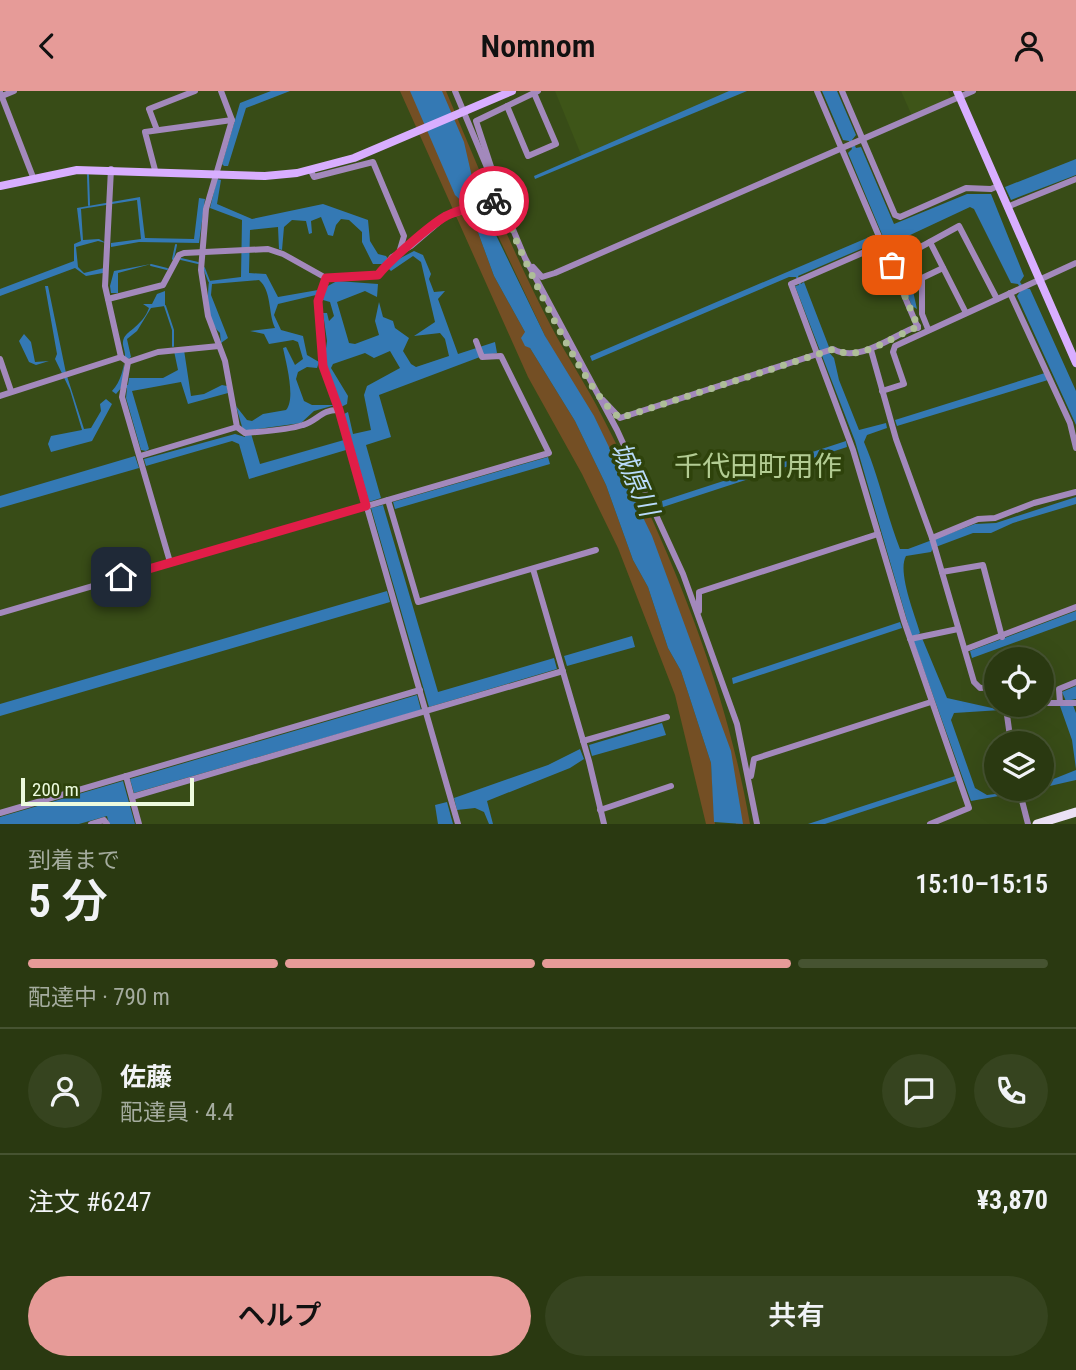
<!DOCTYPE html>
<html lang="ja">
<head>
<meta charset="utf-8">
<style>
	body { margin:0; font-family:"Roboto Condensed","Noto Sans JP",sans-serif; background:#36441f; color:#f1f3f6; height:100vh; display:flex; flex-direction:column; font-size:26px; white-space:nowrap }
	* { box-sizing:border-box; margin:0 }
	p { font-size:23px; color:#a5ac9f }
	.icon { flex:none; width:38px; height:38px; fill:none; stroke:currentColor; stroke-width:2; stroke-linecap:round; stroke-linejoin:round }
	.map { position:relative; height:733px; overflow:hidden }
	.drawer { display:flex; flex-direction:column; background:#2a3911; flex:1 }
	.drawer>* { flex:none }
	.tools { position:absolute; left:984px; top:556px; display:grid; gap:14px }
	.tools a { display:grid; place-items:center; width:70px; height:70px; border-radius:50%; background:#2a3911; box-shadow:0 7px 28px #0002,0 0 0 2px #465331; font-size:35px }
	.scale { position:absolute; left:21px; bottom:18px; width:173px; box-sizing:border-box; padding-left:7px; border:4px solid #edfbde; border-top:0; font-size:19px; line-height:24px; white-space:nowrap; color:#edfbde; -webkit-text-stroke:5px #2e420b; paint-order:stroke }
	.pin { position:absolute; display:grid; place-items:center; width:60px; height:60px; color:#fff; margin:-30px; border-radius:14px; box-shadow:0 4px 10px #0006 }
	.courier { position:absolute; display:grid; place-items:center; width:70px; height:70px; margin:-35px; border:5px solid #e11d48; border-radius:50%; background:#fff; color:#222; box-shadow:0 2px 9px #0007 }
	.head em { font-style:normal; font-weight:600 }
	.head div { display:flex; flex-direction:column-reverse }
	.head { display:flex; align-items:center; justify-content:space-between; height:119px; padding:0 28px }
	h1 { font-size:46px; font-weight:600; line-height:52px }
	.bar { display:grid; grid-template-columns:repeat(4,1fr); gap:10px 7px; align-content:center; height:84px; padding:0 28px }
	.bar i { height:9px; border-radius:5px; background:#465331 }
	.bar .active { background:#e69b98 }
	.bar p { grid-column:span 4 }
	.line { display:flex; align-items:center; gap:18px; padding:0 28px; border-top:2px solid #465331 }
	.line div { flex:1 }
	.round { display:grid; place-items:center; flex:none; width:74px; height:74px; border-radius:37px; background:#36441f }
	.button { display:flex; gap:14px; margin-top:auto; padding:14px 28px }
	.button a { flex:1; height:80px; border-radius:42px; background:#e69b98; color:#111; font-size:28px; font-weight:600; line-height:80px; text-align:center }
	.button a+a { background:#36441f; color:#f1f3f6 }
	header { display:flex; justify-content:space-between; align-items:center; height:91px; padding:0 28px; background:#e69b98; color:#111; font-size:32px; font-weight:600 }
	.map>svg:first-child { display:block }
</style>
</head>
<body>
<header><svg class="icon" aria-label="back" viewBox="0 0 24 24"><path d="M15 5l-7 7 7 7"/></svg>Nomnom<svg class="icon" aria-label="person" viewBox="0 0 24 24"><circle cx="12" cy="8" r="4"/><path d="M4 21q1-7 8-7t8 7"/></svg></header>
<div class="map">
<svg width="1076" height="733" viewBox="0 0 1076 733">
	<rect width="100%" height="100%" fill="#384c17"/>
	<g fill="#3e5518">
		<path d="M555 0H736L582 66Z"/>
		<path d="M901 0H948L951 7 912 25Z"/>
	</g>
	<g fill="#744f24">
		<path d="M400 0H413L469 117 494 185 525 241 530 257 575 330 606 394 633 469 648 496 668 557 681 580 711 672 715 733H706L675 604 618 457 582 383 528 286Z"/>
		<path d="M430 0H446C480 80 512 161 552 237 568 267 587 295 602 325 669 455 725 590 750 733H736L726 663 545 245Z"/>
	</g>
	<g fill="#3479b4">
		<path d="M271 0H290L246 17 228 75H224L222 73 240 12Z"/>
		<path d="M410 0H442L464 51 472 86 493 117 496 144 545 245 594 325 652 445 731 660 743 733 714 731 711 672 681 580 668 557 648 496 633 469 606 394 575 330 530 257 525 255 521 247 525 241 494 185 469 117 455 104Z"/>
		<path d="M729 0H747L535 88 534 85Z"/>
		<path d="M822 0H837L856 44 852 49 856 57 861 56 894 133 967 103H991L1024 185 1020 191 1024 197 1030 198 1076 300V334L1017 205 1021 199 1018 193 1011 192 974 118 970 116 908 145 902 151 917 218 912 215 848 62 852 58 849 50 843 49Z"/>
		<path d="M1076 68V84L1011 109 1005 96Z"/>
		<path d="M217 88 221 89 217 113 252 128 323 113 368 129 370 150 378 163 386 165 391 172 414 160 423 164 431 183 429 188 434 201 445 200 438 208 458 263 495 251 497 262 480 266 379 304 391 346 366 354 381 407 369 411 344 323 348 321 353 343 371 339 364 304 367 295 400 277 390 260 374 267 365 262 333 273 331 277 348 305 347 313 341 316 324 273 327 250 323 222H327L329 230 334 225 330 211 323 209 324 197 337 190 378 193 377 206 365 200 337 211 349 252 355 253 379 244 375 230 379 211 383 226 393 230 395 237 409 247 403 260 411 273 416 276 449 265 445 248 440 242 414 245 435 231 421 171 413 165 391 180 384 173H373L362 151V141L349 129 341 128 336 134 333 145 328 144 321 126 311 130 312 142 309 143 306 130 292 129 284 136 282 159 279 158 278 136 250 139 249 182 266 183 278 206 318 199 316 204 278 213 274 224 281 239 303 245 307 264 319 271 317 277 307 276 298 281 296 288 304 310 312 314H335L314 320 301 332 250 339 260 373 344 349 346 359 249 388 239 353 232 350 146 375 144 368 235 343 245 346 236 315 247 329 252 330 263 323 286 319C296 308 286 271 283 257L286 256 295 274 303 268 298 251 293 249 269 253 264 243 250 240 275 237C268 222 272 200 259 189L212 193 211 204 228 247 221 252 220 242C207 231 207 206 209 190L241 186 242 129 210 117Z"/>
		<path d="M140 106 145 147 194 148 199 107 205 108 199 152 139 151 111 156V152L141 148 137 109 81 118 83 149 99 148 106 152 98 150 76 156 78 176 84 182 104 177 103 182 86 185 75 177 0 205V198L74 170V153L81 150 77 117Z"/>
		<path d="M874 144 877 151 798 185 801 193 804 191 829 256 826 258 834 267 839 289 859 339 886 332 887 337 867 344 864 351C879 386 886 422 900 458H908L975 433 996 432 1076 406V413L1013 432 991 442H973L933 457 931 461 906 465C897 481 915 524 920 542L917 544 922 547 947 607 1001 619 954 622 951 629 975 697 987 704 1037 698 971 710 911 543 855 350 795 195 799 194 796 186H789L592 270 590 265Z"/>
		<path d="M151 173 118 182V202H111L110 195 114 180Z"/>
		<path d="M45 195H48L66 282 84 338 91 337 101 320 100 313 106 308 112 313 92 350 51 361 48 353 51 345 82 339 70 299 55 268 57 263Z"/>
		<path d="M165 200V215L151 217 137 240 127 248 131 266 124 272 123 293 128 294 129 287H163L178 279 174 260 184 259 191 305 204 303 222 294 227 295 228 302 188 313 181 291 132 300 149 358 146 360 141 359 126 307 127 297 122 296 116 303 112 300C121 291 124 276 125 264 125 258 121 253 124 247 127 240 143 234 149 217L143 213H152L157 203Z"/>
		<path d="M24 243 31 251 35 271 49 270 36 274 29 271 19 250Z"/>
		<path d="M1045 282 1048 289 897 335 895 329Z"/>
		<path d="M846 350 847 356 663 416 662 410Z"/>
		<path d="M135 365 139 377 0 417V405Z"/>
		<path d="M548 366 550 373 395 418 393 411Z"/>
		<path d="M383 414 438 601 554 567 557 578 429 616 371 417Z"/>
		<path d="M387 500 390 511 0 625V613Z"/>
		<path d="M1076 520V529L972 567 970 560Z"/>
		<path d="M900 531 902 537 733 593 732 587Z"/>
		<path d="M632 545 635 556 567 575 564 565Z"/>
		<path d="M1076 595V608L1071 609 1076 622V678L1072 649 1060 615H1068L1062 601Z"/>
		<path d="M417 604 421 619 134 702 130 688Z"/>
		<path d="M662 632 666 644 592 665 589 654Z"/>
		<path d="M580 658 584 668 570 677 487 710 493 733H489L484 721 475 717 457 719 454 707 548 674Z"/>
		<path d="M1076 679V689L1041 697V693Z"/>
		<path d="M955 685 956 690 825 733H808Z"/>
		<path d="M123 690 135 733H109L107 725 79 733H0V726Z"/>
		<path d="M447 711 453 733H438L435 714Z"/>
	</g>
	<g fill="none" stroke-linecap="round" stroke-linejoin="round">
		<g stroke="#3479b4" stroke-width="2">
			<path d="M88 84 89 114"/>
			<path d="M173 168 176 154"/>
			<path d="M181 168 198 172"/>
			<path d="M151 174 167 178"/>
			<path d="M204 177 209 190"/>
			<path d="M165 215 173 239V255"/>
		</g>
		<g stroke="#a389bc" stroke-width="6">
			<path d="M221 0 232 29 206 118 201 179 208 225 225 270 237 336 245 342C264 340 284 340 303 334 317 330 322 318 339 319"/>
			<path d="M455 0 525 167 617 339 683 483 737 633 757 733"/>
			<path d="M817 0 918 237"/>
			<path d="M842 0 895 124 900 126 966 97 991 98 998 95"/>
			<path d="M0 1 33 86"/>
			<path d="M2 5 14 0"/>
			<path d="M507 15 528 65 556 53 534 2"/>
			<path d="M157 39 149 18 195 0"/>
			<path d="M111 78 105 195 121 266"/>
			<path d="M155 79 145 41 232 29"/>
			<path d="M311 80 314 86 373 71 404 145 399 162"/>
			<path d="M497 94 476 30 538 0"/>
			<path d="M1007 116 1076 88"/>
			<path d="M930 151 966 222"/>
			<path d="M883 153 791 193 853 359 904 530 969 717 930 733"/>
			<path d="M917 158 959 135 997 208"/>
			<path d="M533 176 542 186 555 182 973 0"/>
			<path d="M326 187 318 210 322 271 339 319 458 733"/>
			<path d="M1010 202 1070 332 1076 357"/>
			<path d="M108 208 163 194 179 164 184 162 268 158 283 163 326 187 378 184 392 166 411 155 446 125 500 109"/>
			<path d="M928 238 922 223V187L943 177"/>
			<path d="M871 259 896 348 932 447 974 591 980 597 996 596"/>
			<path d="M0 268 11 300"/>
			<path d="M128 271 122 306 170 471"/>
			<path d="M882 300 904 293 893 261 895 255 1076 172"/>
			<path d="M0 305 121 266 128 271 158 261 219 255"/>
			<path d="M603 309 620 327 833 258C859 273 893 244 918 235"/>
			<path d="M140 365 237 336"/>
			<path d="M388 409 418 511 596 459"/>
			<path d="M932 447 978 428 995 427 1034 412 1076 401"/>
			<path d="M533 478 589 670 604 733"/>
			<path d="M942 481 983 474 1002 546"/>
			<path d="M699 520V501L878 443"/>
			<path d="M0 522 549 362 501 265 482 266 476 250"/>
			<path d="M910 548 958 538"/>
			<path d="M966 558 1076 516"/>
			<path d="M1041 612H1076"/>
			<path d="M1060 612 1059 598 1076 591"/>
			<path d="M583 650 667 626"/>
			<path d="M1011 653 1007 624 1012 614"/>
			<path d="M126 685 139 733"/>
			<path d="M751 685 754 668 931 611"/>
			<path d="M1019 698 1028 733"/>
			<path d="M132 706 563 580"/>
			<path d="M600 719 671 695"/>
			<path d="M0 722 420 599"/>
			<path d="M91 733 104 729 107 733"/>
		</g>
		<g stroke="#d8aeff" stroke-width="8">
			<path d="M957 0 1076 272"/>
			<path d="M0 95 77 79 265 85 297 82 354 67 512 0"/>
		</g>
		<path stroke="#ebe1f5" stroke-width="9" d="M1037 733 1076 721"/>
	</g>
	<g fill="none" stroke-linecap="round" stroke-linejoin="round">
		<path stroke="#aebe98" stroke-width="7" stroke-dasharray="0 12.6" d="M494 110 500 109C507 122 510 135 516 149 534 190 587 304 620 327L834 258C859 273 893 244 918 236L892 174"/>
		<path stroke="#e11d48" stroke-width="9" d="M121 486 366 415 339 319 323 275 318 210 326 187 378 184C389 170 430 134 446 125 460 118 479 115 494 110"/>
	</g>
	<g text-anchor="middle" dominant-baseline="central" stroke-width="7" stroke-linejoin="round" paint-order="stroke">
		<g font-size="26" font-style="italic" fill="#b9dbfc" stroke="#2e420b">
			<text transform="translate(635 388) rotate(66)">城原川</text>
		</g>
		<g font-size="28" fill="#b3cc93" stroke="#2e420b">
			<text x="758" y="375">千代田町用作</text>
		</g>
	</g>
</svg>
<div class="tools">
<a><svg class="icon" aria-label="locate" viewBox="0 0 24 24"><circle cx="12" cy="12" r="6"/><path d="M12 2v4M12 18v4M2 12h4M18 12h4"/></svg></a>
<a><svg class="icon" aria-label="layers" viewBox="0 0 24 24"><path d="M12 4l9 5-9 5-9-5zM3 14l9 5 9-5"/></svg></a>
</div>
<div class="scale">200 m</div>
<div class="pin" style="left:892px;top:174px;background:#ea580c"><svg class="icon" aria-label="bag" viewBox="0 0 24 24"><path d="M5 8h14l-1 12H6zM9 8a3 3 0 0 1 6 0"/></svg></div>
<div class="pin" style="left:121px;top:486px;background:#1f2937"><svg class="icon" aria-label="home" viewBox="0 0 24 24"><path d="M3 11l9-7 9 7M6 9v11h12V9"/></svg></div>
<div class="courier" style="left:494px;top:110px"><svg class="icon" aria-label="bike" viewBox="0 0 24 24"><circle cx="6" cy="16" r="4"/><circle cx="18" cy="16" r="4"/><path d="M6 16l4-8h5l3 8M10 8l3 8H6M13 5h3"/></svg></div>
</div>
<section class="drawer">
<div class="head"><div><h1>5 分</h1><p>到着まで</p></div><em>15:10–15:15</em></div>
<div class="bar"><i class="active"></i><i class="active"></i><i class="active"></i><i></i><p>配達中 · 790 m</p></div>
<div class="line" style="height:126px"><a class="round"><svg class="icon" aria-label="person" viewBox="0 0 24 24"><circle cx="12" cy="8" r="4"/><path d="M4 21q1-7 8-7t8 7"/></svg></a><div><b>佐藤</b><p>配達員 · 4.4</p></div><a class="round"><svg class="icon" aria-label="chat" viewBox="0 0 24 24"><path d="M4 5h16v11H9l-5 4z"/></svg></a><a class="round"><svg class="icon" aria-label="phone" viewBox="0 0 24 24"><path d="M5 4h4l2 5-3 2q2 4 5 5l2-3 5 2v4C11 20 4 13 5 4z"/></svg></a></div>
<div class="line" style="height:91px"><div>注文 #6247</div><b>¥3,870</b></div>
<div class="button"><a>ヘルプ</a><a>共有</a></div>
</section>
</body>
</html>
